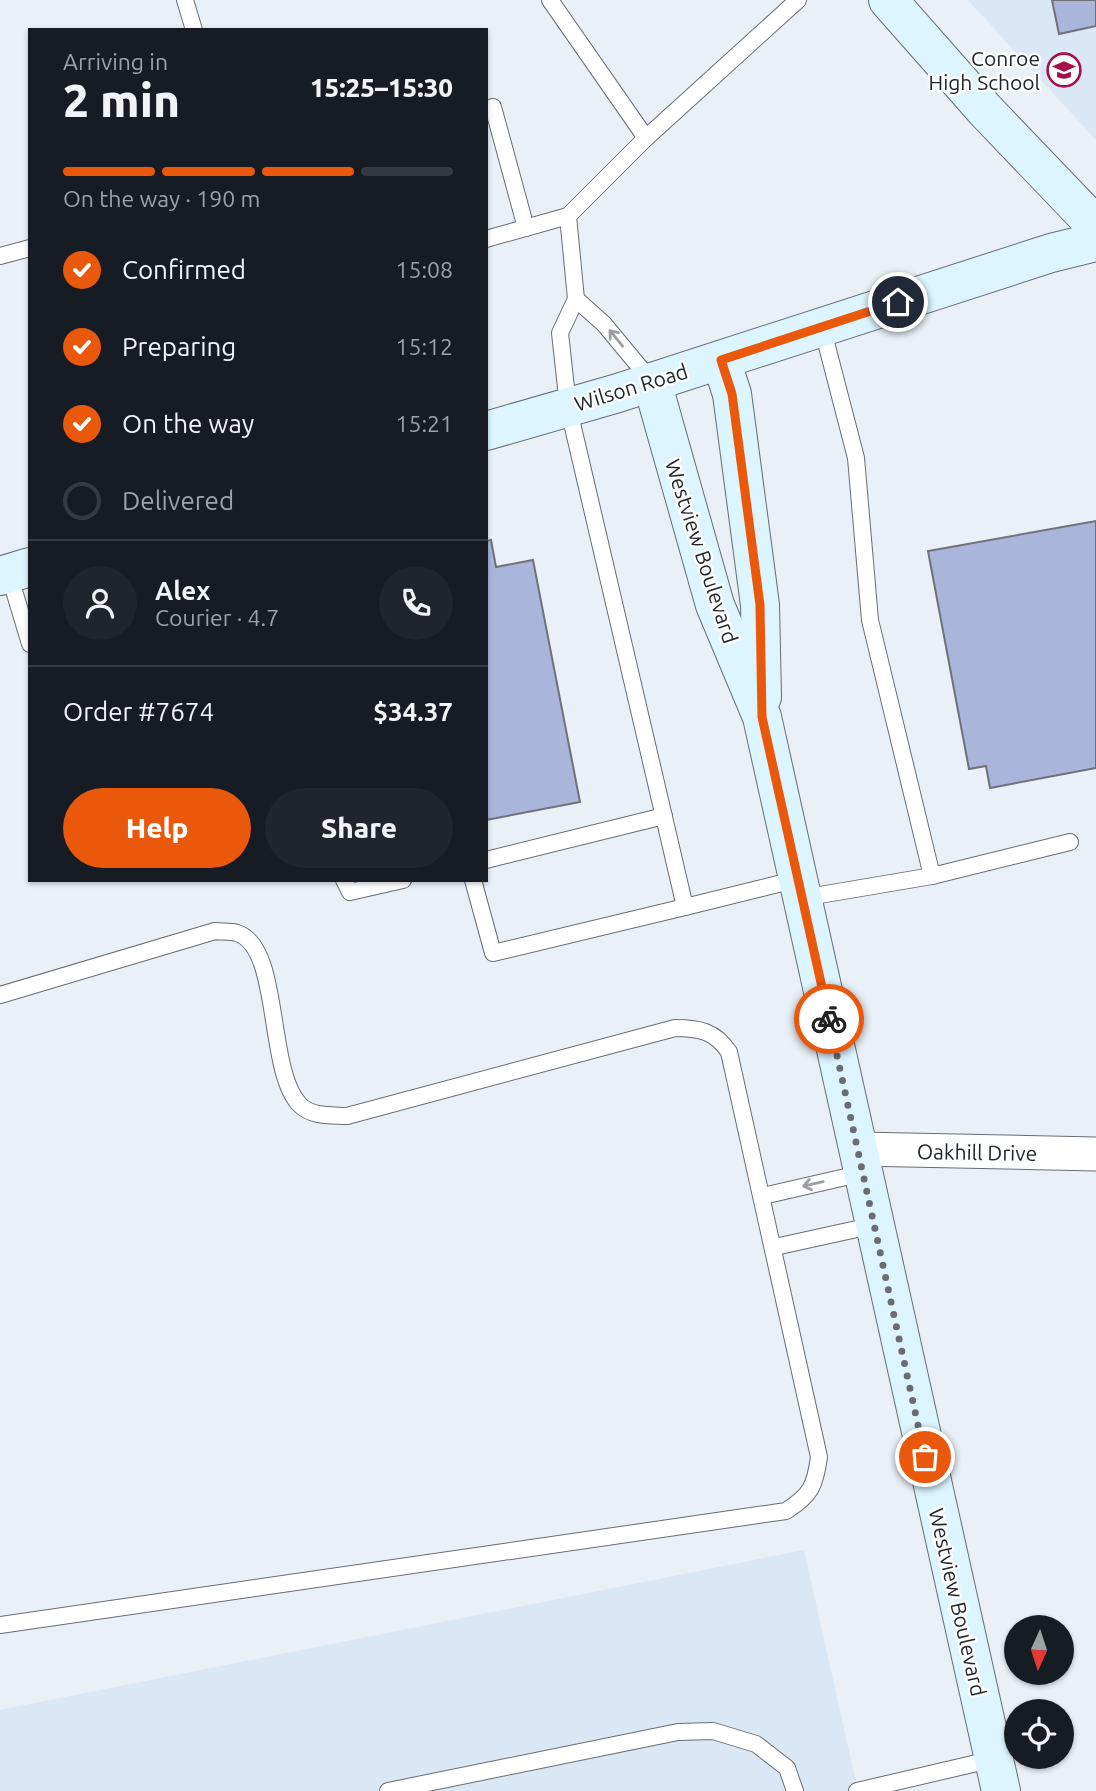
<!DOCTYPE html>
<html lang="en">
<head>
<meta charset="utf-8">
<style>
	body { margin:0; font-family:Ubuntu,sans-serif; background:#20242c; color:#f1f3f6; height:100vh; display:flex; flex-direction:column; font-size:26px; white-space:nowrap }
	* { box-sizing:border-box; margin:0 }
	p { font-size:23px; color:#9ea1a6 }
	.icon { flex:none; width:38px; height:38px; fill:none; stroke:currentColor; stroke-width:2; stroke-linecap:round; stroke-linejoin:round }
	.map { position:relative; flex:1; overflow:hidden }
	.details { position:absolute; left:28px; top:28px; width:460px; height:854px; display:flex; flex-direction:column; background:#171b24; border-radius:0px; box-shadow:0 2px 5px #0004 }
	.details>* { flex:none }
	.needle { width:46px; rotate:183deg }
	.buttons { position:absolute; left:1004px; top:1615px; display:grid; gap:14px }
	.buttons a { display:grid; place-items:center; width:70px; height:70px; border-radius:50%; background:#171b24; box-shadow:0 2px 5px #0004; font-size:35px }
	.pin { position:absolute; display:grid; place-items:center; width:60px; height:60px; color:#fff; margin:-30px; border:4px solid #fff; border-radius:50%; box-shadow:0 2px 7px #0007 }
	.courier { position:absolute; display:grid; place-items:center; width:70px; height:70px; margin:-35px; border:5px solid #ea580c; border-radius:50%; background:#fff; color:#222; box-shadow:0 2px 9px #0007 }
	.head em { font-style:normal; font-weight:800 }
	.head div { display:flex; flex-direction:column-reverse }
	.head { display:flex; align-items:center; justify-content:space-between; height:119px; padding:0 35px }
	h1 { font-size:46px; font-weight:800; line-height:52px }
	.bar { display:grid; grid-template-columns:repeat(4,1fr); gap:10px 7px; align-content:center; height:84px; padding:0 35px }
	.bar i { height:9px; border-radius:5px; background:#363941 }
	.bar .current { background:#ea580c }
	.bar p { grid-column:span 4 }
	.line { display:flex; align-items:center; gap:18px; padding:0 35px; border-top:2px solid #363941 }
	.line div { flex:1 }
	.round { display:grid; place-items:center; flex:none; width:74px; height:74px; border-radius:37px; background:#20242c }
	ol { padding:0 35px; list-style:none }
	li { display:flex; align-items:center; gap:21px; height:77px }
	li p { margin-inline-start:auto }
	li .icon { padding:7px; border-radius:50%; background:#ea580c; color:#fff; stroke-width:4 }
	li:last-child { color:#9ea1a6 }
	li i { width:38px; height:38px; border:4px solid #363941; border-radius:50% }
	.cta { display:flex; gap:14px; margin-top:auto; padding:14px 35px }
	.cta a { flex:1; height:80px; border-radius:42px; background:#ea580c; color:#fff; font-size:28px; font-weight:800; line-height:80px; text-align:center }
	.cta a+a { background:#20242c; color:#f1f3f6 }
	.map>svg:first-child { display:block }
</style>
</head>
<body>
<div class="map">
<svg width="1096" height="1791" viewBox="0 0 1096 1791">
	<rect width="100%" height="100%" fill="#e9f0f7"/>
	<g fill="#dae7f4">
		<path d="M968 0H1096V140Z"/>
		<path d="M804 1550 858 1791H0V1710Z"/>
	</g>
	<g fill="#a9b5db" stroke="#70727a" stroke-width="2">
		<path d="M1052 0H1096V26L1059 34Z"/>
		<path d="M1096 521V768L990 788 986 766 969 769 928 551Z"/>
		<path d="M491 540 496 567 533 560 580 802 486 820V541Z"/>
	</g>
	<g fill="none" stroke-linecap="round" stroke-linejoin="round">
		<defs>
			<g id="lane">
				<path d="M185 0 194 30"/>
				<path d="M550 0 646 138"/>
				<path d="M493 107 526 228"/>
				<path d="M486 239 568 216"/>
				<path d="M0 256 30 248"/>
				<path d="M576 299 604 324 652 382"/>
				<path d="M822 327 856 458 870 620 932 876"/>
				<path d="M9 574 30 644"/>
				<path d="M486 860 664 816"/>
				<path d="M344 880 350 892 403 880"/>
				<path d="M473 880 493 953 685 907 568 406 560 333 576 299 568 216 646 138 798 0"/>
				<path d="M802 898 932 876 1070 842"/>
				<path d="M685 907 798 879"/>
				<path d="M0 995 215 931C222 932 230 931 237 933 282 947 266 1071 300 1105 312 1117 331 1115 347 1116L675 1028C699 1028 715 1031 729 1052L819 1457C815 1486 811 1495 786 1511L0 1625"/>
				<path d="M763 1196 863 1173"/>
				<path d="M775 1247 875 1225"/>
				<path d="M388 1791 678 1732 713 1731 756 1744 787 1768 795 1791"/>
				<path d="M857 1791 994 1759"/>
			</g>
			<path id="street" d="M858 1149 1096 1154"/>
			<g id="secondary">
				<path d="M888 0 985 110 1096 226"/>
				<path d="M721 360 732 394 760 605 762 697"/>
				<path d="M652 382 715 605 762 717 1001 1791"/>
				<path d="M486 431 618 393 1051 253 1096 242"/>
				<path d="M0 576 30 567"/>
			</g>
		</defs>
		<use href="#lane" stroke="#676d73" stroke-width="18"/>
		<use href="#street" stroke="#676d73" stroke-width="35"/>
		<use href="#secondary" stroke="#676d73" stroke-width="40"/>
		<use href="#lane" stroke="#fff" stroke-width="16"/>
		<use href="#street" stroke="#fff" stroke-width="33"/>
		<use href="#secondary" stroke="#dcf5fe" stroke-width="38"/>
	</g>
	<defs><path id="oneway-shaft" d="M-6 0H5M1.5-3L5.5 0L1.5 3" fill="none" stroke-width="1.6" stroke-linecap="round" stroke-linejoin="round" transform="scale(1.75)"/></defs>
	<g stroke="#9c9e9f">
		<use href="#oneway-shaft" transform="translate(616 338) rotate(-129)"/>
		<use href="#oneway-shaft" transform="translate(813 1184) rotate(167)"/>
	</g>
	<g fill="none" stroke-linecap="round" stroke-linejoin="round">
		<path stroke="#696d72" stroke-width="7" stroke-dasharray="0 12.6" d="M829 1019 925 1457"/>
		<path stroke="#ea580c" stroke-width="9" d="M829 1019 762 717 760 605 732 394 721 360 898 302"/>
	</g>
	<defs>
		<symbol id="school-ring" viewBox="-11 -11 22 22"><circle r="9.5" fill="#fbfdfe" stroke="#a5104b" stroke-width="1.5"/><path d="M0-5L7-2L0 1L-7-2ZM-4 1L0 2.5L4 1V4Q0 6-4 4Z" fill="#a5104b"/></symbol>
	</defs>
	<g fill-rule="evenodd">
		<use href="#school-ring" x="1045" y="51" width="38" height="38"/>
	</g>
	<g text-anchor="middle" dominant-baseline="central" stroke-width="5" stroke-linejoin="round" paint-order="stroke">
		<g font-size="21" fill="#24272a" stroke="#fbfdfe" text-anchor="end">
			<text x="1040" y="58">Conroe<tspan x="1040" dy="24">High School</tspan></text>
		</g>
		<g font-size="21" fill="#24272a" stroke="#fbfdfe">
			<text transform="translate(631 387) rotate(-17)">Wilson Road</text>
			<text transform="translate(702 551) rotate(72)">Westview Boulevard</text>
			<text transform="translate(977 1152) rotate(1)">Oakhill Drive</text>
			<text transform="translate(958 1602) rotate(77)">Westview Boulevard</text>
		</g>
	</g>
</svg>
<div class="buttons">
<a><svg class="needle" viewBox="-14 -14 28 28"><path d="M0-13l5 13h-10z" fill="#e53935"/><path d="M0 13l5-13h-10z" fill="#9ea1a6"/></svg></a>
<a><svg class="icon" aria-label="locate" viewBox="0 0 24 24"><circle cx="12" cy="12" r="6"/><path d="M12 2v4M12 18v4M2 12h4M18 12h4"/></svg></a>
</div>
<div class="pin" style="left:925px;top:1457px;background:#ea580c"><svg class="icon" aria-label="bag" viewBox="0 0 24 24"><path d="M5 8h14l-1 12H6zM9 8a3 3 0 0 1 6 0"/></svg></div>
<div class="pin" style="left:898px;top:302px;background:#1f2937"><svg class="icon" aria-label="home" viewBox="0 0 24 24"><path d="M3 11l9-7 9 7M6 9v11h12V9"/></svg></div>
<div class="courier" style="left:829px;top:1019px"><svg class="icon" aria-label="bike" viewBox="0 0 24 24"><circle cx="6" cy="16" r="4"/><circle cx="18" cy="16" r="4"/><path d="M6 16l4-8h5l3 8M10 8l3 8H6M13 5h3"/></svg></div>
<section class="details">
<div class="head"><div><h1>2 min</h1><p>Arriving in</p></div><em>15:25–15:30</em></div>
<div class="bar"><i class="current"></i><i class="current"></i><i class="current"></i><i></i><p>On the way · 190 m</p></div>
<ol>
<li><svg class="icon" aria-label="check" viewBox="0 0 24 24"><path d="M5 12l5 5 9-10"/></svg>Confirmed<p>15:08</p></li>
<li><svg class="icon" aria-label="check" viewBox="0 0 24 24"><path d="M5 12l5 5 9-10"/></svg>Preparing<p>15:12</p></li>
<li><svg class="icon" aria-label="check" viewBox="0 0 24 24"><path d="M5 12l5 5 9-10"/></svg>On the way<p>15:21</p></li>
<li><i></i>Delivered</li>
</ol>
<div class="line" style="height:126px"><a class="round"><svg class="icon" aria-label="person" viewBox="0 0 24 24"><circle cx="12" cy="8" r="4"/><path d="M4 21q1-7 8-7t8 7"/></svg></a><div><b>Alex</b><p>Courier · 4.7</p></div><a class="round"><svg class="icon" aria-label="phone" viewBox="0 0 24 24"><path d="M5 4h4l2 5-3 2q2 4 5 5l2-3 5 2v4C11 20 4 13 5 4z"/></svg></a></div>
<div class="line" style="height:91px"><div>Order #7674</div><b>$34.37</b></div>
<div class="cta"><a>Help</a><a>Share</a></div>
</section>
</div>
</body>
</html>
